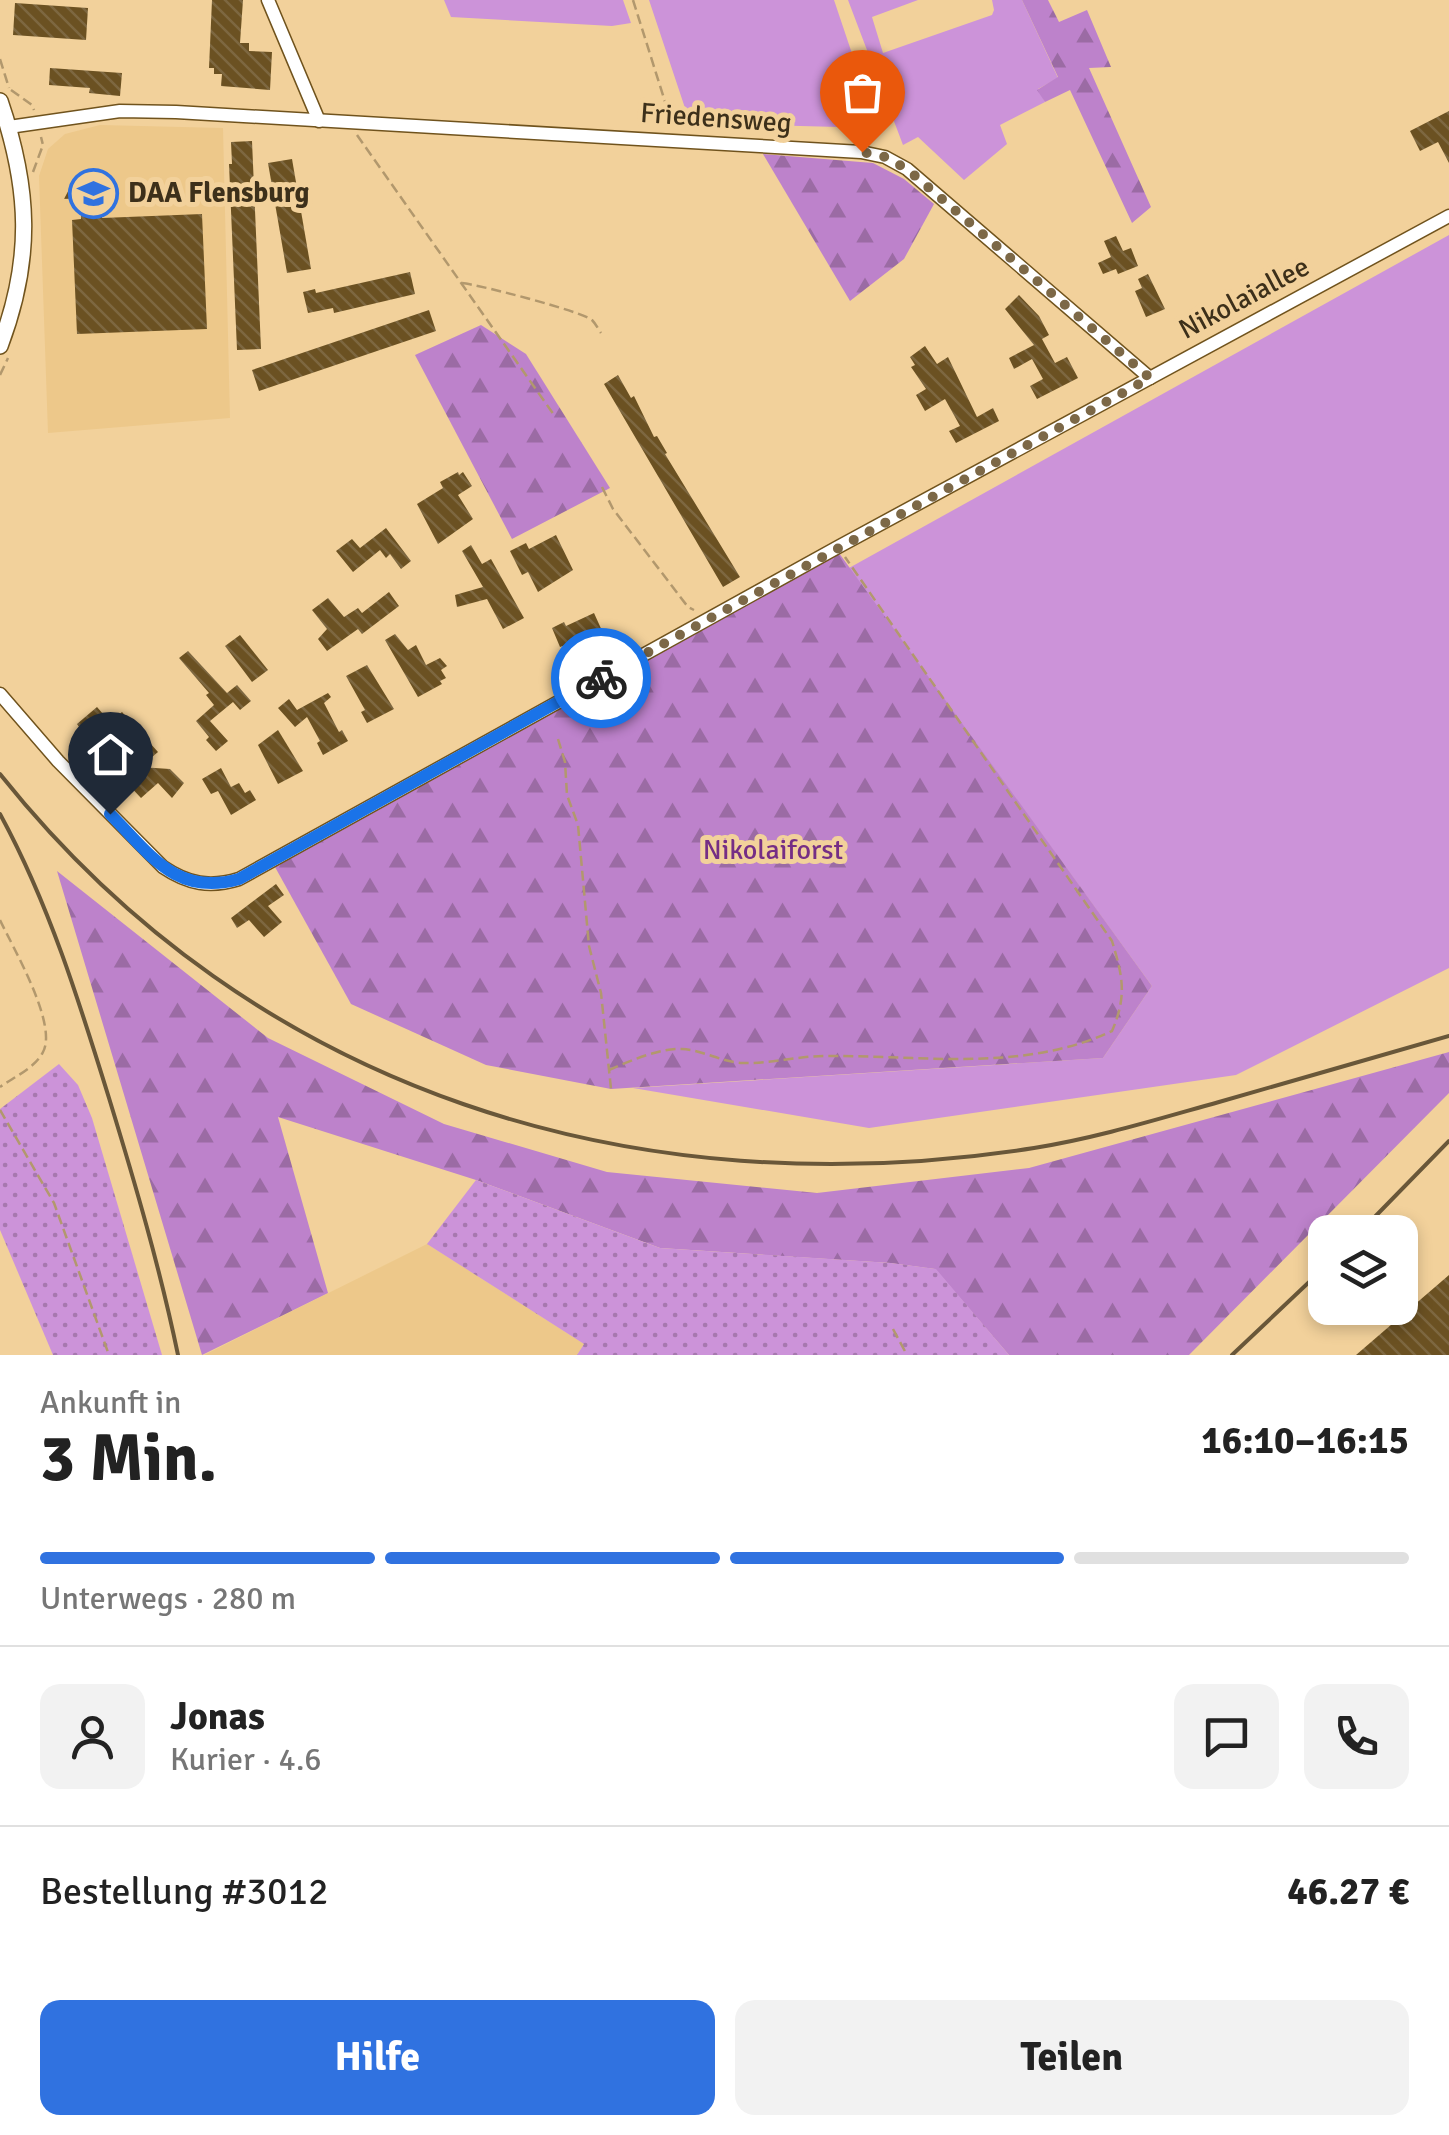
<!DOCTYPE html>
<html lang="de">
<head>
<meta charset="utf-8">
<style>
	body { margin:0; font-family:Signika,sans-serif; background:#f2f2f2; color:#222; height:100vh; display:flex; flex-direction:column; font-size:38px; white-space:nowrap }
	* { box-sizing:border-box; margin:0 }
	p { font-size:32px; color:#767676 }
	.icon { flex:none; width:55px; height:55px; fill:none; stroke:currentColor; stroke-width:2; stroke-linecap:round; stroke-linejoin:round }
	.map { position:relative; height:1355px; overflow:hidden }
	.details { display:flex; flex-direction:column; background:#fff; flex:1 }
	.details>* { flex:none }
	.tools { position:absolute; left:1308px; top:1215px; display:grid; gap:20px }
	.tools a { display:grid; place-items:center; width:110px; height:110px; border-radius:20px; background:#fff; box-shadow:0 5px 15px #0003; font-size:50px }
	.pin { position:absolute; display:grid; place-items:center; width:85px; height:85px; color:#fff; margin:-102px -42px; border-radius:50% 50% 50% 0; rotate:-45deg; box-shadow:0 0 10px #0007 }
	.pin .icon { rotate:45deg }
	.courier { position:absolute; display:grid; place-items:center; width:100px; height:100px; margin:-50px; border:8px solid #1a73e8; border-radius:50%; background:#fff; color:#222; box-shadow:0 2px 12px #0007 }
	.overview em { font-style:normal; font-weight:700 }
	.overview div { display:flex; flex-direction:column-reverse }
	.overview { display:flex; align-items:center; justify-content:space-between; height:170px; padding:0 40px }
	h1 { font-size:65px; font-weight:700; line-height:75px }
	.bar { display:grid; grid-template-columns:repeat(4,1fr); gap:15px 10px; align-content:center; height:120px; padding:0 40px }
	.bar i { height:12px; border-radius:8px; background:#e0e0e0 }
	.bar .on { background:#3072e0 }
	.bar p { grid-column:span 4 }
	.line { display:flex; align-items:center; gap:25px; padding:0 40px; border-top:2px solid #e0e0e0 }
	.line div { flex:1 }
	.round { display:grid; place-items:center; flex:none; width:105px; height:105px; border-radius:20px; background:#f2f2f2 }
	.button { display:flex; gap:20px; margin-top:auto; padding:20px 40px }
	.button a { flex:1; height:115px; border-radius:20px; background:#3072e0; color:#fff; font-size:40px; font-weight:700; line-height:115px; text-align:center }
	.button a+a { background:#f2f2f2; color:#222 }
	.map>svg:first-child { display:block }
</style>
</head>
<body>
<div class="map">
<svg width="1449" height="1355" viewBox="0 0 1449 1355">
	<defs>
		<pattern id="forest-firs" width="22" height="20" patternUnits="userSpaceOnUse" patternTransform="scale(2.5)"><rect width="22" height="20" fill="#bd82cb"/><path d="M5 1l3.5 6h-7zM16 11l3.5 6h-7z" fill="#9b6ba4"/></pattern>
		<pattern id="garden-dots" width="8" height="8" patternUnits="userSpaceOnUse" patternTransform="scale(2.5)"><rect width="8" height="8" fill="#cc93d9"/><path d="M2 2h.1M6 6h.1" fill="none" stroke="#a778af" stroke-width="1.8" stroke-linecap="round"/></pattern>
		<pattern id="building-back-hatch" width="6" height="6" patternUnits="userSpaceOnUse" patternTransform="scale(2.5)"><rect width="6" height="6" fill="#6b5122"/><path d="M-1 5l2 2M0 0l6 6M5-1l2 2" fill="none" stroke="#7d6740"/></pattern>
	</defs>
	<rect width="100%" height="100%" fill="#f2d19b"/>
	<g fill="#edc88a">
		<path d="M100 125 223 128 230 418 48 433 39 176 48 149 65 134Z"/>
		<path d="M427 1244 584 1344 577 1355H204Z"/>
	</g>
	<g fill="#cc93d9">
		<path d="M444 0H623L631 23 612 26 451 17Z"/>
		<path d="M649 0H834L877 128 690 123Z"/>
		<path d="M848 0H918L872 17 883 53 992 15 994 10 992 0H1022L1058 78 1038 89 1045 102 1000 125 1007 144 964 180 918 137 903 145Z"/>
		<path d="M1449 235V968L1236 1075 869 1128 633 1088 1103 1058 1152 986 849 568Z"/>
	</g>
	<g fill="url(#forest-firs)">
		<path d="M1022 0H1048L1059 22 1087 10 1111 67 1089 68 1151 207 1132 223 1070 90 1045 102 1037 90 1058 77Z"/>
		<path d="M763 154 873 163 904 179 934 204 904 259 850 301Z"/>
		<path d="M481 325 526 354 610 488 512 539 415 355Z"/>
		<path d="M839 553 1152 986 1103 1058 611 1089 486 1065 351 1004 275 867Z"/>
		<path d="M57 871 268 1038 444 1124 607 1172 817 1193 1029 1168 1449 1052V1093L1189 1355H1009L935 1269 890 1263 660 1248 476 1180 278 1117 328 1293 202 1355Z"/>
	</g>
	<g fill="url(#garden-dots)">
		<path d="M59 1064 78 1085 92 1118 162 1355H53L0 1230V1109Z"/>
		<path d="M476 1180 660 1248 891 1263 936 1269 1009 1355H577L584 1344 427 1244Z"/>
	</g>
	<g fill="url(#building-back-hatch)">
		<path d="M212 0H243L240 43H249V51L272 52 270 90 221 86 222 74H214V68H209Z"/>
		<path d="M15 3 88 8 86 40 13 35Z"/>
		<path d="M50 68 122 73 120 96 89 93 90 88 49 85Z"/>
		<path d="M1449 111V163L1438 142 1420 151 1410 131Z"/>
		<path d="M252 141 261 349 237 350 229 164H232L231 142Z"/>
		<path d="M292 159 311 269 287 273 268 163Z"/>
		<path d="M103 174 118 197H101L102 218 202 214 207 329 77 334 72 220 81 219V198L64 199 76 176Z"/>
		<path d="M1116 236 1123 251 1131 248 1138 266 1118 274 1116 269 1103 274 1098 263 1111 257 1104 241Z"/>
		<path d="M410 272 415 294 334 313 333 308 308 313 303 292 315 289 316 293Z"/>
		<path d="M1148 274 1165 309 1146 317 1135 291 1142 288 1138 279Z"/>
		<path d="M1019 295 1039 316 1049 335 1042 339 1055 363 1067 357 1078 378 1037 399 1030 386 1043 379 1032 359 1014 369 1009 358 1034 345 1005 309Z"/>
		<path d="M429 310 436 331 259 391 252 370Z"/>
		<path d="M925 346 937 364 948 357 977 417 993 408 999 421 956 443 949 431 960 426 945 399 925 411 916 395 926 389 911 367 915 365 910 357Z"/>
		<path d="M618 375 631 398 634 396 654 437 657 436 667 453 665 454 740 577 723 587 604 384Z"/>
		<path d="M458 472 459 475 463 472 472 486 458 495 473 519 438 544 417 504 443 488 440 482Z"/>
		<path d="M386 528 411 561 401 569 390 554 386 558 380 550 353 572 336 551 352 539 360 548Z"/>
		<path d="M556 535 573 570 538 592 528 572 522 575 510 551 526 543 529 549Z"/>
		<path d="M471 545 482 564 491 559 524 618 503 629 487 599 457 607 455 595 483 587 462 551Z"/>
		<path d="M389 592 399 606 362 634 358 629 327 651 318 639 327 629 312 610 328 598 344 617 358 608 362 613Z"/>
		<path d="M594 613 608 644 590 652 584 638 560 647 552 628 564 622 566 626Z"/>
		<path d="M395 634 408 650 416 645 426 665 440 658 447 666 441 670 446 678 440 681 442 684 418 697 385 640Z"/>
		<path d="M240 635 268 670 252 682 225 646Z"/>
		<path d="M188 651 227 693 237 685 251 701 240 710 233 702 210 721 228 741 216 751 206 740 209 737 196 721 214 705 206 695 209 693 179 658Z"/>
		<path d="M367 665 394 709 367 723 361 712 365 710 346 676Z"/>
		<path d="M328 693 331 697 324 703 339 732 342 730 348 741 323 755 317 743 320 741 307 717 295 727 278 708 289 699 297 710Z"/>
		<path d="M97 707 110 722 122 712 158 752 140 767 170 769 184 783 172 798 158 783 141 798 96 750 77 724Z"/>
		<path d="M278 730 303 771 278 784 258 745Z"/>
		<path d="M221 768 231 787 239 783 245 793 250 790 256 800 231 815 218 791 211 794 202 779Z"/>
		<path d="M276 884 284 895 268 906 282 922 264 937 249 920 237 928 231 918Z"/>
		<path d="M1449 1275V1355H1356Z"/>
	</g>
	<g fill="none" stroke-linecap="round" stroke-linejoin="round">
		<defs>
			<g id="minor">
				<path d="M268 0 319 121"/>
				<path d="M9 127 120 111 176 112 861 152 885 157 907 169 1150 378"/>
				<path d="M0 694 58 761 163 867C188 884 210 888 239 879L838 547 1449 216"/>
			</g>
			<path id="tertiary" d="M0 101C30 189 33 259 0 346"/>
		</defs>
		<use href="#minor" stroke="#70531d" stroke-width="15"/>
		<use href="#tertiary" stroke="#70531d" stroke-width="18"/>
		<g stroke="#b2986d" stroke-width="2.5" stroke-dasharray="10 5" stroke-linecap="butt">
			<path d="M633 0 673 127"/>
			<path d="M0 59 9 88"/>
			<path d="M11 90 32 105 34 110"/>
			<path d="M357 135 554 415"/>
			<path d="M33 172 43 145 41 137"/>
			<path d="M462 283C480 285 581 311 592 320 596 324 598 329 601 333"/>
			<path d="M0 375 8 358"/>
			<path d="M602 487 613 509 688 607 694 610"/>
			<path d="M558 739 565 762 567 795 578 825 589 946 601 993 611 1089"/>
			<path d="M0 920C13 948 58 1024 43 1052 35 1068 14 1077 0 1087"/>
			<path d="M609 1070C630 1061 659 1048 682 1049 702 1050 722 1062 742 1063 769 1064 798 1056 825 1056 921 1055 1022 1073 1112 1031 1127 996 1123 977 1112 941L845 557"/>
			<path d="M0 1110 54 1203 109 1355"/>
			<path d="M893 1329 907 1355"/>
		</g>
		<use href="#minor" stroke="#fff" stroke-width="12"/>
		<use href="#tertiary" stroke="#fff" stroke-width="15"/>
		<g stroke="#695739" stroke-width="4">
			<path d="M0 774C255 1094 637 1210 1034 1148 1097 1138 1158 1119 1219 1102 1296 1080 1372 1058 1449 1036"/>
			<path d="M0 814C49 904 79 1001 109 1098 135 1183 160 1268 178 1355"/>
			<path d="M1360 1232 1449 1141"/>
			<path d="M1232 1355 1325 1267"/>
		</g>
	</g>
	<g fill="none" stroke-linecap="round" stroke-linejoin="round">
		<path stroke="#7c6847" stroke-width="10" stroke-dasharray="0 18" d="M601 678 1150 378 907 169 885 157 862 152"/>
		<path stroke="#1a73e8" stroke-width="12" d="M110 814C150 854 176 897 239 879L601 678"/>
	</g>
	<defs>
		<symbol id="school-ring" viewBox="-11 -11 22 22"><circle r="9.5" fill="#f2d19b" stroke="#3072e0" stroke-width="1.5"/><path d="M0-5L7-2L0 1L-7-2ZM-4 1L0 2.5L4 1V4Q0 6-4 4Z" fill="#3072e0"/></symbol>
	</defs>
	<g fill-rule="evenodd">
		<use href="#school-ring" x="66" y="166" width="55" height="55"/>
	</g>
	<g text-anchor="middle" dominant-baseline="central" stroke-width="10" stroke-linejoin="round" paint-order="stroke">
		<g font-size="28" fill="#3d301a" stroke="#f2d19b">
			<text transform="translate(716 118) rotate(4)">Friedensweg</text>
			<text transform="translate(1244 298) rotate(-28)">Nikolaiallee</text>
		</g>
		<g font-size="28" font-weight="bold" fill="#3d301a" stroke="#f2d19b" text-anchor="start">
			<text x="128" y="193">DAA Flensburg</text>
		</g>
		<g font-size="28" fill="#752e85" stroke="#f2d19b">
			<text x="773" y="850">Nikolaiforst</text>
		</g>
	</g>
</svg>
<div class="tools">
<a><svg class="icon" aria-label="layers" viewBox="0 0 24 24"><path d="M12 4l9 5-9 5-9-5zM3 14l9 5 9-5"/></svg></a>
</div>
<div class="pin" style="left:862px;top:152px;background:#ea580c"><svg class="icon" aria-label="bag" viewBox="0 0 24 24"><path d="M5 8h14l-1 12H6zM9 8a3 3 0 0 1 6 0"/></svg></div>
<div class="pin" style="left:110px;top:814px;background:#1f2937"><svg class="icon" aria-label="home" viewBox="0 0 24 24"><path d="M3 11l9-7 9 7M6 9v11h12V9"/></svg></div>
<div class="courier" style="left:601px;top:678px"><svg class="icon" aria-label="bike" viewBox="0 0 24 24"><circle cx="6" cy="16" r="4"/><circle cx="18" cy="16" r="4"/><path d="M6 16l4-8h5l3 8M10 8l3 8H6M13 5h3"/></svg></div>
</div>
<section class="details">
<div class="overview"><div><h1>3 Min.</h1><p>Ankunft in</p></div><em>16:10–16:15</em></div>
<div class="bar"><i class="on"></i><i class="on"></i><i class="on"></i><i></i><p>Unterwegs · 280 m</p></div>
<div class="line" style="height:180px"><a class="round"><svg class="icon" aria-label="person" viewBox="0 0 24 24"><circle cx="12" cy="8" r="4"/><path d="M4 21q1-7 8-7t8 7"/></svg></a><div><b>Jonas</b><p>Kurier · 4.6</p></div><a class="round"><svg class="icon" aria-label="chat" viewBox="0 0 24 24"><path d="M4 5h16v11H9l-5 4z"/></svg></a><a class="round"><svg class="icon" aria-label="phone" viewBox="0 0 24 24"><path d="M5 4h4l2 5-3 2q2 4 5 5l2-3 5 2v4C11 20 4 13 5 4z"/></svg></a></div>
<div class="line" style="height:130px"><div>Bestellung #3012</div><b>46.27 €</b></div>
<div class="button"><a>Hilfe</a><a>Teilen</a></div>
</section>
</body>
</html>
